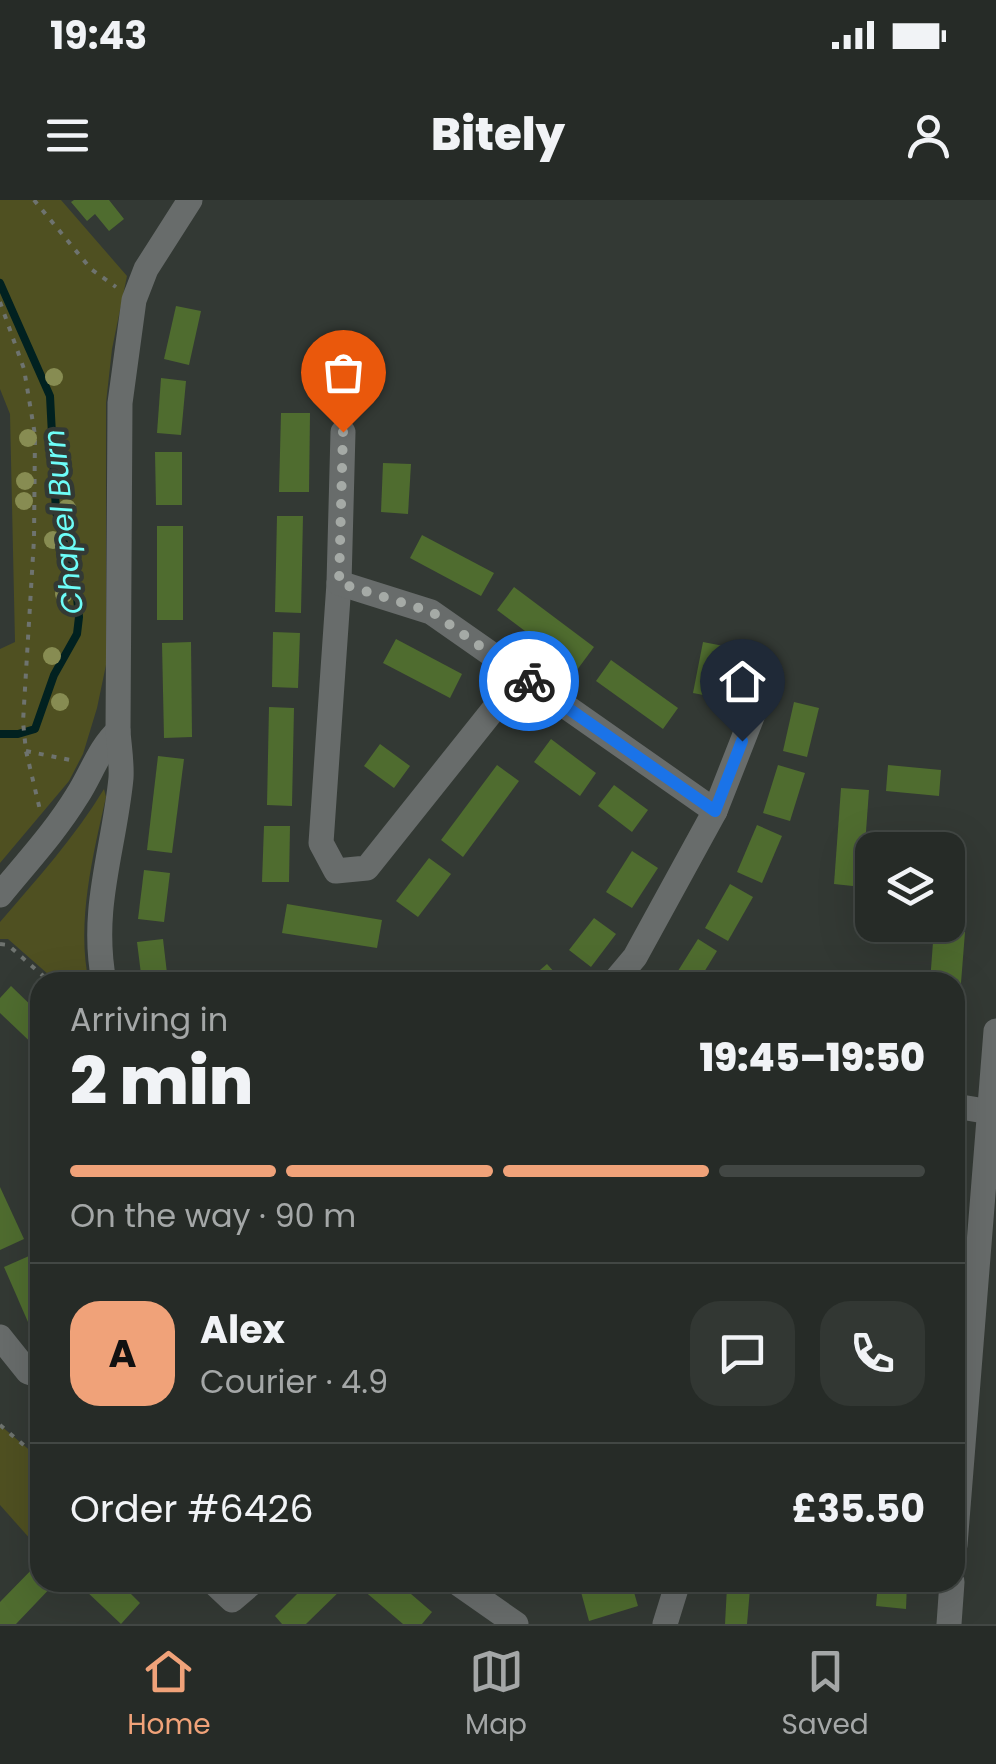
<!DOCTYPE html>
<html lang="en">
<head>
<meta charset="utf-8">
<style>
	body { margin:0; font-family:Poppins,sans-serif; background:#323733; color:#f1f3f6; height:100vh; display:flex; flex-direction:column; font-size:38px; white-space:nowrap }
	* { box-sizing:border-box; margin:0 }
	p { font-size:32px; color:#a4a7a7 }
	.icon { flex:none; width:55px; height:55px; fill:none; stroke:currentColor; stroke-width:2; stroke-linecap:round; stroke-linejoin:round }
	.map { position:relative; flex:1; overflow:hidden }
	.side { position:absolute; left:30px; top:772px; width:935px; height:620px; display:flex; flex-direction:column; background:#262b27; border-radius:30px; box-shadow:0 10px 40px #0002,0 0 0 2px #424744 }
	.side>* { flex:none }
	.buttons { position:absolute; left:855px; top:632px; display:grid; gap:20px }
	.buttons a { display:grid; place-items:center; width:110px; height:110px; border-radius:20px; background:#262b27; box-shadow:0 10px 40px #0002,0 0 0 2px #424744; font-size:50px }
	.pin { position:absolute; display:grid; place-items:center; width:85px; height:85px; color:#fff; margin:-102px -42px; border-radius:50% 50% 50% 0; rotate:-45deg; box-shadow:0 0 10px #0007 }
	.pin .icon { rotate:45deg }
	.courier { position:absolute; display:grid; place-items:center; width:100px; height:100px; margin:-50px; border:8px solid #1a73e8; border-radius:50%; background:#fff; color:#222; box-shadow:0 2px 12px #0007 }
	.overview em { font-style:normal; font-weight:800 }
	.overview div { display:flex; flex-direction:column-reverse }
	.overview { display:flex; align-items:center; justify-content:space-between; height:170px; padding:0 40px }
	h1 { font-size:65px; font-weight:800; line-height:75px }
	.bar { display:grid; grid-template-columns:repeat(4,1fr); gap:15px 10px; align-content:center; height:120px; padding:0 40px }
	.bar i { height:12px; border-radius:8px; background:#424744 }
	.bar .active { background:#f0a279 }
	.bar p { grid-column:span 4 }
	.line { display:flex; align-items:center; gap:25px; padding:0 40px; border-top:2px solid #424744 }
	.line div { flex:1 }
	.round { display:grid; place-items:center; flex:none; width:105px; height:105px; border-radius:30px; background:#323733 }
	.status { display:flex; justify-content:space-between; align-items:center; height:70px; padding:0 50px; background:#262b27; direction:ltr }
	.status svg { height:28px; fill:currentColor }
	header { display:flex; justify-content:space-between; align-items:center; height:130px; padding:0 40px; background:#262b27; font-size:45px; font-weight:800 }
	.tabs { display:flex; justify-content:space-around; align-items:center; height:140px; border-top:2px solid #424744; background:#262b27; font-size:28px; color:#a4a7a7 }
	.tabs a { display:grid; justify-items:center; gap:5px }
	.tabs .active { color:#f0a279 }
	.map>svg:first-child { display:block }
</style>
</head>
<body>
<div class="status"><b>19:43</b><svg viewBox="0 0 49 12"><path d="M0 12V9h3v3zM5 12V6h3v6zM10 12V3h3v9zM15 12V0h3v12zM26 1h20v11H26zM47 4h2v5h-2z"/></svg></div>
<header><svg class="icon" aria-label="menu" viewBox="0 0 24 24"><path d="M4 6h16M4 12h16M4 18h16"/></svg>Bitely<svg class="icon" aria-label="person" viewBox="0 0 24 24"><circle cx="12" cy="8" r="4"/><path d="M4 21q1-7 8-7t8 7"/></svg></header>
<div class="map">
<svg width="996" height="1424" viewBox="0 0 996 1424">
	<rect width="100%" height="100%" fill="#333934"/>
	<g fill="#4f5021">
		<path d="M0 0H61L127 76 112 149 106 203V465L97 508 83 554 69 581 0 663V449L15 442 10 214 0 189Z"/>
		<path d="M104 589 106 597C93 655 76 723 89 782H57L8 739H0V722C37 679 75 637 104 589Z"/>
		<path d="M0 1225 40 1259V1333L32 1341 0 1305Z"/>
	</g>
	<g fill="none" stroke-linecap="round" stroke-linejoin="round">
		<path stroke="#012120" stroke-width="8" d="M0 83 50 196 56 312 76 388 79 417 77 434 54 475 35 529 18 534H0"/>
	</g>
	<g fill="#4f6c2f">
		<path d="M74 0H109L124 19 109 31 95 14 87 21 71 2Z"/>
		<path d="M176 106 201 111 189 165 164 159Z"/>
		<path d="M161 178 186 181 181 235 157 233Z"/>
		<path d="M281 213H310L309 292H279Z"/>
		<path d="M155 252H182V305H156Z"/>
		<path d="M383 263 411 264 408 314 381 312Z"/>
		<path d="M277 316H303L301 413 275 412Z"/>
		<rect x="157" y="326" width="26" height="94"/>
		<path d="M422 335 494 373 481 396 410 358Z"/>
		<path d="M514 387 594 447 577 470 497 410Z"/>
		<path d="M273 432 300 433 298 488 272 487Z"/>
		<path d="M396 439 462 474 450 498 383 463Z"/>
		<path d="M191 442 192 537 164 538 162 443Z"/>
		<path d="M703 442 734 448 724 499 693 493Z"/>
		<path d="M611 460 678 508 663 529 596 481Z"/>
		<path d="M794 502 819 508 807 557 783 551Z"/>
		<path d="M269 507 294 508 292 606 267 605Z"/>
		<path d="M551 539 596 573 580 596 534 562Z"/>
		<path d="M380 544 410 566 394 588 364 566Z"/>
		<path d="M158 556 184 559 172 653 147 650Z"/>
		<path d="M497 565 519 581 463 657 441 640Z"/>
		<path d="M778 565 805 573 790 621 763 613Z"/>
		<path d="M888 565 941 570 939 596 886 591Z"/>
		<path d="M614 585 648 610 632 632 598 606Z"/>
		<path d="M841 588 869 590 862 687 834 684Z"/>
		<path d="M757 625 782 636 762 683 737 672Z"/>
		<path d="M264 626H290L289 682H262Z"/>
		<path d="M632 651 658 668 632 708 606 692Z"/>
		<path d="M429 658 451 674 418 717 396 701Z"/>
		<path d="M144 670 170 673 164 722 138 719Z"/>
		<path d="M730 684 753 697 728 741 705 728Z"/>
		<path d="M287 704 382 720 377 748 282 733Z"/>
		<path d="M594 718 616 734 591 767 569 750Z"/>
		<path d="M934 729 965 732 958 821H955V782H930Z"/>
		<path d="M163 739 168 782H142L137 742Z"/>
		<path d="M698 739 717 751 698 782H671Z"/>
		<path d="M547 764 563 782H526Z"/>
		<path d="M11 786 40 814V851L0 813V798Z"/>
		<path d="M0 987 24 1039 0 1050Z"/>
		<path d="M29 1056 40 1080V1135L35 1138 4 1067Z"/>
		<path d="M40 1361V1382H56L16 1424H0V1402Z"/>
		<path d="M92 1382H119L140 1403 121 1424 85 1390Z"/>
		<path d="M309 1382H349L306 1424H282L275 1416Z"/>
		<path d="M367 1382H397L432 1412 422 1424H403L362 1389Z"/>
		<path d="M614 1382H631L638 1406 589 1421 581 1392Z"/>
		<path d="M878 1382H907L906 1409 876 1406Z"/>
		<path d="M727 1387 750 1389 747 1424H725Z"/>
	</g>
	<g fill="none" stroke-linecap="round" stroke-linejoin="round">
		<g stroke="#6e736f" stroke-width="4" stroke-dasharray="5 8" stroke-linecap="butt">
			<path d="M34 0 91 69 116 87"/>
			<path d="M0 102 24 169 35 235 34 339 23 522 26 551 40 610"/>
			<path d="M26 551 70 560"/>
			<path d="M0 744 8 745 50 782"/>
			<path d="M0 1225 40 1259"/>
			<path d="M181 1382 191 1392"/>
		</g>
		<g stroke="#686c6b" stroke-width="25">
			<path d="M343 232 339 383 321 643 336 671 367 668 521 475"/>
			<path d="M339 383 431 412 715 611"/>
			<path d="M0 695C26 663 55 632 77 596 91 575 99 548 118 531"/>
			<path d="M104 782C90 708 114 650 121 578 122 563 119 546 118 531L120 203 134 100 146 69 190 0"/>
			<path d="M614 782 635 757 715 611 770 471"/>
			<path d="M955 906 996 913"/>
			<path d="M0 1137 28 1172 40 1176"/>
			<path d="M955 1345 996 831"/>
			<path d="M456 1382 516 1424"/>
			<path d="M215 1384 232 1400 253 1382"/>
			<path d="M665 1424 678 1382"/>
			<path d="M949 1424 952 1382"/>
		</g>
	</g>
	<g fill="#878c52">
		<circle cx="54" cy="177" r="9"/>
		<circle cx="28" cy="238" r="9"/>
		<circle cx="25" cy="281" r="9"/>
		<circle cx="24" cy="301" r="9"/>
		<circle cx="67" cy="308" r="9"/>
		<circle cx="53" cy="340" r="9"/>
		<circle cx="64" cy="394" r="9"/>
		<circle cx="52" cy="456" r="9"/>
		<circle cx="60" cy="502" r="9"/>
	</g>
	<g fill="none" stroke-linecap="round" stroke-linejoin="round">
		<path stroke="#a5aaa6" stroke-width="10" stroke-dasharray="0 18" d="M343 232 339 383 432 412 529 481"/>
		<path stroke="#1a73e8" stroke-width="12" d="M529 481 715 611 742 541"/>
	</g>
	<g text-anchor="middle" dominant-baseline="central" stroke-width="9" stroke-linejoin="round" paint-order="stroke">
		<g font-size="30" font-style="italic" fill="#6dfdf8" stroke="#333934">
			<text transform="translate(63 322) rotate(-96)">Chapel Burn</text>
		</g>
	</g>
</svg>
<div class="buttons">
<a><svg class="icon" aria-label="layers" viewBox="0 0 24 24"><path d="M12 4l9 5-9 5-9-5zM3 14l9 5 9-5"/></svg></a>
</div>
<div class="pin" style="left:343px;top:232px;background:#ea580c"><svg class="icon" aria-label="bag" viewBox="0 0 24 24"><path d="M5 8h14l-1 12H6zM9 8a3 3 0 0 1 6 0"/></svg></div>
<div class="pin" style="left:742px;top:541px;background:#1f2937"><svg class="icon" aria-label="home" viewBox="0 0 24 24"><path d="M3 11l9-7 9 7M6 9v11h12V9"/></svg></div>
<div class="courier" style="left:529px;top:481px"><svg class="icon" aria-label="bike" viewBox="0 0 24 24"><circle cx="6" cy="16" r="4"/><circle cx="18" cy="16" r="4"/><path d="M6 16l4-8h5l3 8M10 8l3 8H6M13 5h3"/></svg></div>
<section class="side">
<div class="overview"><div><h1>2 min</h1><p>Arriving in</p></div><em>19:45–19:50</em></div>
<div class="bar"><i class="active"></i><i class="active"></i><i class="active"></i><i></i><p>On the way · 90 m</p></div>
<div class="line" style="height:180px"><b class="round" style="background:#f0a279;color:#111">A</b><div><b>Alex</b><p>Courier · 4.9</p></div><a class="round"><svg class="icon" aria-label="chat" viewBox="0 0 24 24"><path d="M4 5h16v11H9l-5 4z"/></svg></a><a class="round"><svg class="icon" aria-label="phone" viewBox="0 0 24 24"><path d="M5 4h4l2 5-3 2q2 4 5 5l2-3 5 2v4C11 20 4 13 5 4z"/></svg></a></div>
<div class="line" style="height:130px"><div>Order #6426</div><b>£35.50</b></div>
</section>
</div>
<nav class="tabs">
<a class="active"><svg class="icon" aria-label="home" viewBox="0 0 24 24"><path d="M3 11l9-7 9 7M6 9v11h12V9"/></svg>Home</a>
<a><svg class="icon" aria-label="map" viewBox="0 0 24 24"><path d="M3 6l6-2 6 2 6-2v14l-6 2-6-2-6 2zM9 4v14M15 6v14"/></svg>Map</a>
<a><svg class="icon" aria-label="saved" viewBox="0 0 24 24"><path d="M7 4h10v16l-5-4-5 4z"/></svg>Saved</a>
</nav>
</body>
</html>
